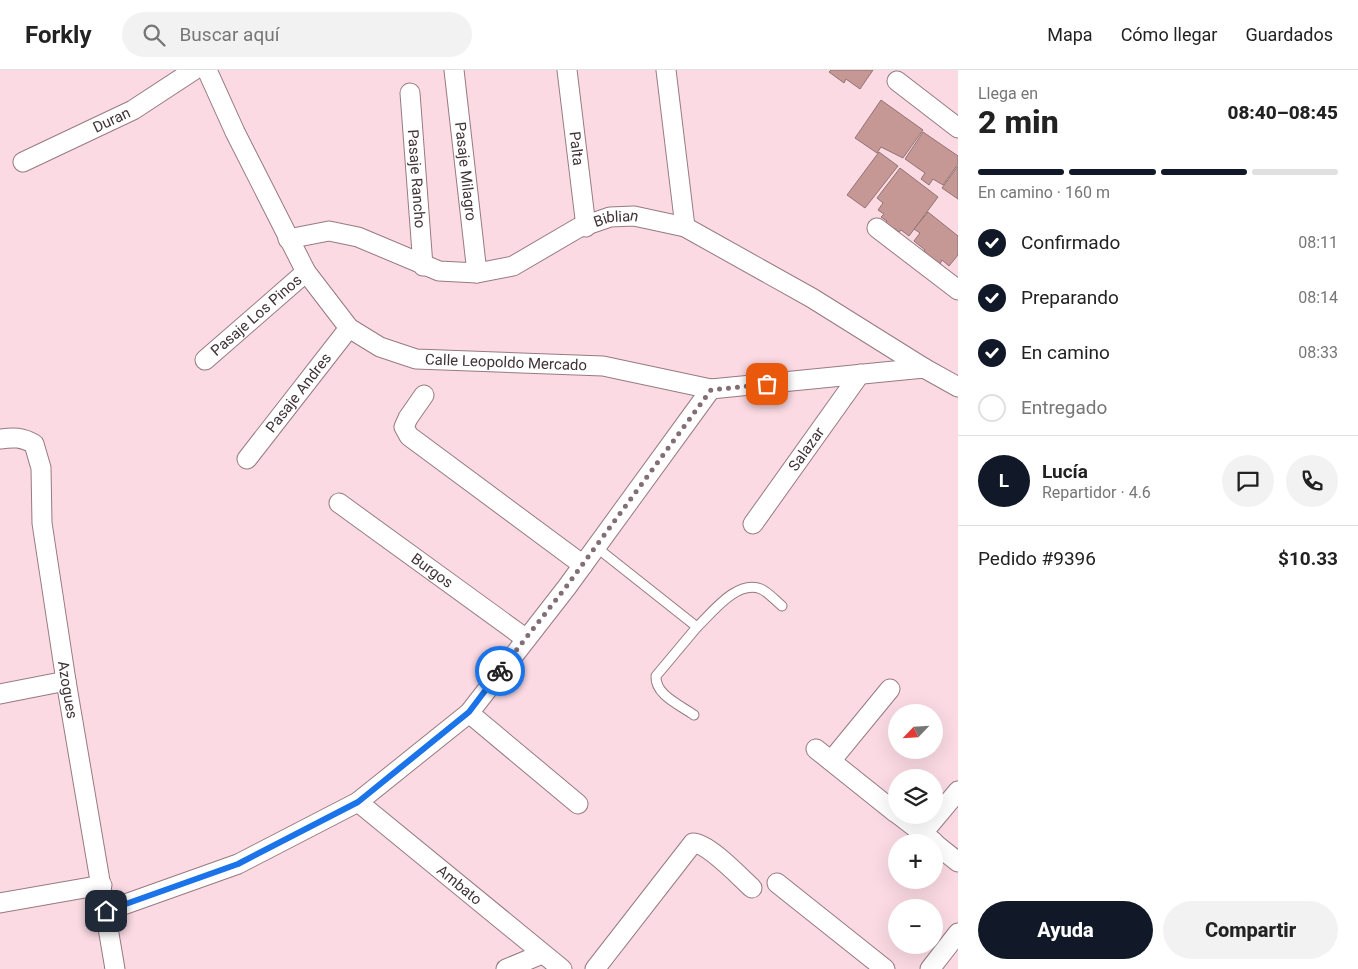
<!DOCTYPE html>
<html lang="es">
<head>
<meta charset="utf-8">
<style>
	body { margin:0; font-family:Roboto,sans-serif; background:#f2f2f2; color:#222; height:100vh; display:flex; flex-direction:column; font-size:19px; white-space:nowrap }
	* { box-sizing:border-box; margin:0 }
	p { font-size:16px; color:#767676 }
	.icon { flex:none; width:28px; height:28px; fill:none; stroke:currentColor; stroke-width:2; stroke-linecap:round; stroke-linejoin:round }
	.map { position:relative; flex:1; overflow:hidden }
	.details { display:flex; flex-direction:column; background:#fff; width:400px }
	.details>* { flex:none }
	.needle { width:32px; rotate:245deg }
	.tools { position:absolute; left:888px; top:634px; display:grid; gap:10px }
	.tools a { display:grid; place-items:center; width:55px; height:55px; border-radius:50%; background:#fff; box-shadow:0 5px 20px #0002; font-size:25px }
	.pin { position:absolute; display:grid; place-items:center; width:42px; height:42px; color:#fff; margin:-21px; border-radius:10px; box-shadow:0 2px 8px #0006 }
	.courier { position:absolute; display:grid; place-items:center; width:50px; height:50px; margin:-25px; border:4px solid #1a73e8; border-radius:50%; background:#fff; color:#222; box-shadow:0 1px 6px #0007 }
	.overview em { font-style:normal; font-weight:800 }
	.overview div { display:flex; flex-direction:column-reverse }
	.overview { display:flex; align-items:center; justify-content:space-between; height:85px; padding:0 20px }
	h1 { font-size:32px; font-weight:800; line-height:38px }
	.bar { display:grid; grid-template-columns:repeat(4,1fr); gap:8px 5px; align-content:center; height:60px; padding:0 20px }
	.bar i { height:6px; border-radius:4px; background:#e0e0e0 }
	.bar .active { background:#111827 }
	.bar p { grid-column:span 4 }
	.line { display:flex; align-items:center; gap:12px; padding:0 20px; border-top:1px solid #e0e0e0 }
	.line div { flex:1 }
	.round { display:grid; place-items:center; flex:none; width:52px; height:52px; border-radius:26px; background:#f2f2f2 }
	ol { padding:0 20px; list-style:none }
	li { display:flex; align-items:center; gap:15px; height:55px }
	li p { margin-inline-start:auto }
	li .icon { padding:5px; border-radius:50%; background:#111827; color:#fff; stroke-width:4 }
	li:last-child { color:#767676 }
	li i { width:28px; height:28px; border:2px solid #e0e0e0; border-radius:50% }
	.button { display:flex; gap:10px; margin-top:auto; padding:10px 20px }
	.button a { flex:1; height:58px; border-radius:30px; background:#111827; color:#fff; font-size:20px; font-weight:800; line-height:58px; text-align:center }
	.button a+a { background:#f2f2f2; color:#222 }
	header { display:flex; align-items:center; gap:30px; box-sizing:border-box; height:70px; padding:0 25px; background:#fff; border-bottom:1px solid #e0e0e0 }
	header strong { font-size:24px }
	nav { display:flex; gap:28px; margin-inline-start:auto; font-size:18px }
	.search { width:350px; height:45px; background:#f2f2f2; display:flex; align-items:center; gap:12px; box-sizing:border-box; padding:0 18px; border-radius:28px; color:#767676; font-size:19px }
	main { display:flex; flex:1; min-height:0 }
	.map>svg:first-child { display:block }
</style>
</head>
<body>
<header>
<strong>Forkly</strong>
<div class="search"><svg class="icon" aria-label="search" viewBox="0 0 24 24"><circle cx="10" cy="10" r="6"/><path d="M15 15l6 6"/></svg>Buscar aquí</div>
<nav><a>Mapa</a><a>Cómo llegar</a><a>Guardados</a></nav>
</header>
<main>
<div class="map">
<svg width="958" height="899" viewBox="0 0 958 899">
	<rect width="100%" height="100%" fill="#fbdae3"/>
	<g fill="#c69895" stroke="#917371">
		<path d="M831 0H873L860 19 846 9 844 13 829 2Z"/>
		<path d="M881 30 923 60 903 88 881 77 877 83 855 68Z"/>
		<path d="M923 62 958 86V94L943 115 933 109 929 115 921 109 925 103 905 89Z"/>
		<path d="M879 82 898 96 865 138 847 125Z"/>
		<path d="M958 96V129L942 118Z"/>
		<path d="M900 98 938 127 909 166 901 160 899 162 894 158 891 162 883 156 887 151 881 147 884 144 878 140 883 133 877 128Z"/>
		<path d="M928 142 958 166V185L949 196 942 190 940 194 933 189 929 193 920 186 925 180 914 171 920 163 914 159Z"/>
	</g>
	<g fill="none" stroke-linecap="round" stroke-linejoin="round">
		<defs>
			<g id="service">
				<path d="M596 477 697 557C712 543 737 509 761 519 768 522 776 531 782 536"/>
				<path d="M694 645C680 635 655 625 656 606L697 557"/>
			</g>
			<g id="minor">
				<path id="s1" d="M207 0 235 62 306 202 349 258 380 277 416 289 603 296 711 319 924 298 958 317"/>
				<path id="s2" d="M454 0 477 203"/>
				<path id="s3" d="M567 0 586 157"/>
				<path d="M666 0 685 157"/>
				<path d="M897 11 958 58"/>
				<path id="s4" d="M410 23 423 196"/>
				<path id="s5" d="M23 92 133 40 194 0"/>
				<path d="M877 158 958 220"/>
				<path id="s6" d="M288 169 329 161 358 167 439 201 477 203 513 196 578 158 610 147 634 146 685 157 812 228 924 298"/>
				<path id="s7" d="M205 290 306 202"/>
				<path d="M424 325 408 348 404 357 409 366 583 495"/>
				<path id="s8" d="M0 369C14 367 22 367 34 374L41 398 42 453 66 611 115 899"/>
				<path id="s9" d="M247 389 349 258"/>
				<path id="s10" d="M339 433 525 568"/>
				<path id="s11" d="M753 454 860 304"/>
				<path d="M0 624 66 611"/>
				<path d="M469 643 578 734"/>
				<path d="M816 679 896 743"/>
				<path d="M831 691 890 619"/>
				<path id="s12" d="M358 732 562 899"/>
				<path d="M899 745 934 772"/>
				<path d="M922 764 958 721"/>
				<path d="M934 773 958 792"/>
				<path d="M777 813 885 899"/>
				<path d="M0 833 102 815"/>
				<path d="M106 841 238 794 358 732 469 643 567 517 711 319"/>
				<path d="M506 899 542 884"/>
				<path d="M595 899 693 773C708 773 740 807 752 818"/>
				<path d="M930 899 958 863"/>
			</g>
		</defs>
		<use href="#service" stroke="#977a82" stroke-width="11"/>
		<use href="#minor" stroke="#977a82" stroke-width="21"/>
		<use href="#service" stroke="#fff" stroke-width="9"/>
		<use href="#minor" stroke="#fff" stroke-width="19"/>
	</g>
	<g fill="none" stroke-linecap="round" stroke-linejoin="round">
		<path stroke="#826e74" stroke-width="5" stroke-dasharray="0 9" d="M500 601 566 517 711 320 767 314"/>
		<path stroke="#1a73e8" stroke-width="6" d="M106 841 238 794 358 732 469 642 500 601"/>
	</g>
	<g text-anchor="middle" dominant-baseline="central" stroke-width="4" stroke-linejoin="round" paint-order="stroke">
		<g font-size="15" fill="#413438" stroke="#ffebf0">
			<text stroke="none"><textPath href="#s5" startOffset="98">Duran</textPath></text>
			<text stroke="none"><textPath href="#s3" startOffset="79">Palta</textPath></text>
			<text stroke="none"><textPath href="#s2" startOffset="102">Pasaje Milagro</textPath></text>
			<text stroke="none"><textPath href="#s4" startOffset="86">Pasaje Rancho</textPath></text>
			<text stroke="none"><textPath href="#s6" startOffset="349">Biblian</textPath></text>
			<text stroke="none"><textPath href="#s7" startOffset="68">Pasaje Los Pinos</textPath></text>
			<text stroke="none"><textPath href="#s1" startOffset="460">Calle Leopoldo Mercado</textPath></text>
			<text stroke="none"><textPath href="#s9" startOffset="84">Pasaje Andres</textPath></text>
			<text stroke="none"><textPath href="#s11" startOffset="92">Salazar</textPath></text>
			<text stroke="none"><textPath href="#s10" startOffset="115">Burgos</textPath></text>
			<text stroke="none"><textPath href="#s8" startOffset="284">Azogues</textPath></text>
			<text stroke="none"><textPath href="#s12" startOffset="131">Ambato</textPath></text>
		</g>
	</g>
</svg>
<div class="tools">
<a><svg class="needle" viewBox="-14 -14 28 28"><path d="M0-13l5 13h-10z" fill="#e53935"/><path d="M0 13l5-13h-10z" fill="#767676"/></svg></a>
<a><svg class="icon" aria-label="layers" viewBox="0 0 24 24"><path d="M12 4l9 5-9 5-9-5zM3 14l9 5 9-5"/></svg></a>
<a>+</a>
<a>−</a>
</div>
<div class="pin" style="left:767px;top:314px;background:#ea580c"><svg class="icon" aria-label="bag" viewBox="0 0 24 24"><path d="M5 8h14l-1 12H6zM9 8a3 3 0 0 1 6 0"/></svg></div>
<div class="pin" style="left:106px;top:841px;background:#1f2937"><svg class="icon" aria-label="home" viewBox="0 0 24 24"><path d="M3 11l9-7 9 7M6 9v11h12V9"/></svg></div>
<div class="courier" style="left:500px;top:601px"><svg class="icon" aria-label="bike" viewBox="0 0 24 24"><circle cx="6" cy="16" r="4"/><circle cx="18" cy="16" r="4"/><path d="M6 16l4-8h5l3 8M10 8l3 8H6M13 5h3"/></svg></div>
</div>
<section class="details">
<div class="overview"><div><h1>2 min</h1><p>Llega en</p></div><em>08:40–08:45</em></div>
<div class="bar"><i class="active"></i><i class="active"></i><i class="active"></i><i></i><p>En camino · 160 m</p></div>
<ol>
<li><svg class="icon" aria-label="check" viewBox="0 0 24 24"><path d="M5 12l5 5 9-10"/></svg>Confirmado<p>08:11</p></li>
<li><svg class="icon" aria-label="check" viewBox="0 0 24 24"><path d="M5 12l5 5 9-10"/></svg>Preparando<p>08:14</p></li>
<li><svg class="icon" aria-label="check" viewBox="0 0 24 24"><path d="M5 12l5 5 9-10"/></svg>En camino<p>08:33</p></li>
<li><i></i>Entregado</li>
</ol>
<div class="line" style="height:90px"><b class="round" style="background:#111827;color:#fff">L</b><div><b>Lucía</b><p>Repartidor · 4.6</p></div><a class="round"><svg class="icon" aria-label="chat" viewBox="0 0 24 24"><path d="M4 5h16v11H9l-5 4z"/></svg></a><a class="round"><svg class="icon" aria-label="phone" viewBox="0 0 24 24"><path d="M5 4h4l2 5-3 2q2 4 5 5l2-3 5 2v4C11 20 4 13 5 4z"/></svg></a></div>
<div class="line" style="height:65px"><div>Pedido #9396</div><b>$10.33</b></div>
<div class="button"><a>Ayuda</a><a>Compartir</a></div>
</section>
</main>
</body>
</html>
